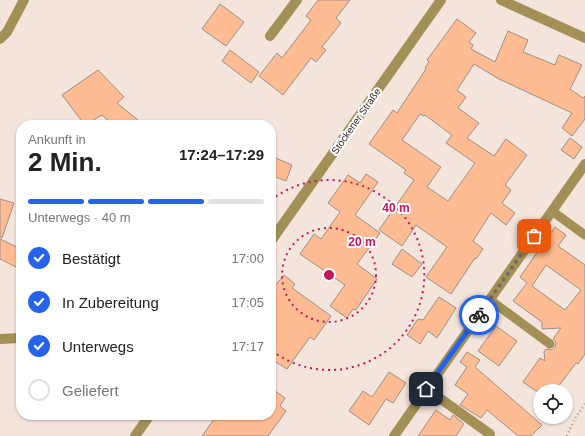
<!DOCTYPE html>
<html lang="de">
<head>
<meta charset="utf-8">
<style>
	body { margin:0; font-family:Helvetica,sans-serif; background:#f2f2f2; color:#222; height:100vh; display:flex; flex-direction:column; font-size:15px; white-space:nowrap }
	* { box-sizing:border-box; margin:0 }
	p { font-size:13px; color:#767676 }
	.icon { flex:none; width:22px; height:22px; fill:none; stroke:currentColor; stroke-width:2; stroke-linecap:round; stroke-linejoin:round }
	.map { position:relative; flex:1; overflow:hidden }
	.details { position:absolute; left:16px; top:120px; width:260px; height:300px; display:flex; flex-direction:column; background:#fff; border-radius:16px; box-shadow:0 1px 3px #0004 }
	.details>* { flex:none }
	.tools { position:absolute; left:533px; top:384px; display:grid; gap:8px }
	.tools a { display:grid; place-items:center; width:40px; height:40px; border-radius:50%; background:#fff; box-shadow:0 1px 3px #0004; font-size:20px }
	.pin { position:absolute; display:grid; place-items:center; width:34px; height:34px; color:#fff; margin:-17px; border-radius:8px; box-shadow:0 2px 6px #0006 }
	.courier { position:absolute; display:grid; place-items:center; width:40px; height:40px; margin:-20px; border:3px solid #2563eb; border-radius:50%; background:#fff; color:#222; box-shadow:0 1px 5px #0007 }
	.overview em { font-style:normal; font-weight:800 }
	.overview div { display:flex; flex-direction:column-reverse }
	.overview { display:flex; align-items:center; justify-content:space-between; height:68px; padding:0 12px }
	h1 { font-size:26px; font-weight:800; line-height:30px }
	.bar { display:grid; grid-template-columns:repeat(4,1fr); gap:6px 4px; align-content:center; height:48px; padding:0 12px }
	.bar i { height:5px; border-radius:3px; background:#e0e0e0 }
	.bar .current { background:#2563eb }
	.bar p { grid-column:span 4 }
	ol { padding:0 12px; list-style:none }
	li { display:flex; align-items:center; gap:12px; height:44px }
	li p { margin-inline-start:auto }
	li .icon { padding:4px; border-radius:50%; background:#2563eb; color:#fff; stroke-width:4 }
	li:last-child { color:#767676 }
	li i { width:22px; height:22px; border:2px solid #e0e0e0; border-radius:50% }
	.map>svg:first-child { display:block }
</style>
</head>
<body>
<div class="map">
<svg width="585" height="436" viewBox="0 0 585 436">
	<rect width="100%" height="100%" fill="#f4e5dc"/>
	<g fill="#ffbc92" stroke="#9c8f87" fill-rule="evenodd">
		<path d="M318 0H350L336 18 341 23 322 47 326 50 316 62 311 58 283 95 259 76 277 53 282 58 311 20 306 16Z"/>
		<path d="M220 4 244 22 226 46 202 29Z"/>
		<path d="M457 19 476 33 469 42 473 45 471 49 495 62 508 31 528 40 523 52 555 65 559 55 582 65 570 89 583 98 585 96V119L572 136 562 128 572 113 499 79 474 64 457 90 466 97 458 108 479 123 467 138 494 156 506 139 527 155 505 185 511 190 502 203 515 213 506 225 491 213 473 241 483 249 476 259 475 258 451 294 426 277 447 247 416 225 402 246 379 230 414 180 404 173 406 170 369 144 393 110 397 113 426 69 425 68 429 62 427 60ZM420 114 424 116 425 115 452 135 446 143 475 163 448 201 427 187 441 167 402 140Z"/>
		<path d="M230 50 259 72 251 83 222 61Z"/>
		<path d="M98 70 124 97 117 103 144 125H113L102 115 85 125 62 95Z"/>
		<path d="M570 138 582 147 574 159 561 150Z"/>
		<path d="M271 156 292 165 286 181 271 175Z"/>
		<path d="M366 174 378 182 355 215 380 233 357 264 377 279 356 310 353 309 347 318 330 306 345 285 300 254 314 234 321 239 340 212 328 203 348 175 360 183Z"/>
		<path d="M0 199 14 203 2 238 0 237Z"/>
		<path d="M555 227 566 235 558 246 585 265V354L578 364 576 363 555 391H536L523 382 540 358 545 361 544 352 546 349 552 350 555 347 556 342 553 339 561 328 542 329V322L513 301 527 283 520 277ZM546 265 581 290 565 310 532 286Z"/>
		<path d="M0 239 21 249V258L16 267 0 259Z"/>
		<path d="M402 249 422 264 412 277 392 264Z"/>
		<path d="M284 275 295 284 292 288 331 316 314 340 310 337 287 369 271 359V291Z"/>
		<path d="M439 297 456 308 437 338 428 331 420 344 407 335 418 319 423 320Z"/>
		<path d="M496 326 517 341 499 366 478 351Z"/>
		<path d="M467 352 480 360 475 367 542 425 531 436H518L487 410 481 418 460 405 468 394 455 385 467 367 460 362Z"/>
		<path d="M389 372 406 383 393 403 386 399 369 425 349 411 363 391 372 397Z"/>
		<path d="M271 388 285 398 280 406 286 411 268 436H202L217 415H271Z"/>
		<path d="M436 410 450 420 453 415 464 424 456 436H418Z"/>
	</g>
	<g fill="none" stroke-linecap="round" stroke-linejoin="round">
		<path stroke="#a39892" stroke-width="2.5" stroke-dasharray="1 3" stroke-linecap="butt" d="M567 436 574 420 585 404"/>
		<g stroke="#a39056" stroke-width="9">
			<path d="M552 211 585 235"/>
			<path d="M490 300 550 344"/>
		</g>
		<g stroke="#a39056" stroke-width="10">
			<path d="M501 0 585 38"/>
			<path d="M270 36 297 0"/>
			<path d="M0 39 7 32 24 0"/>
			<path d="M271 241 441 0"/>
			<path d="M0 339 21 338"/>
			<path d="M427 389 490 434"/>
			<path d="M135 436 150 415"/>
			<path d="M394 436 585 164"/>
		</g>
	</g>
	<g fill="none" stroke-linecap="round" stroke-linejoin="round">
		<path stroke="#736a64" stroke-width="4" stroke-dasharray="0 7.2" d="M479 315 534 236"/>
		<path stroke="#2563eb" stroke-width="5" d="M426 389 479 315"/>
	</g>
	<g fill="none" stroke="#c2185b" stroke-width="2" stroke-dasharray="2 4">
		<circle cx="329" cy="275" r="47"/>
		<path d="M271 200A95 95 0 1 1 271 350"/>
	</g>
	<g text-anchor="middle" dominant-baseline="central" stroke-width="4" stroke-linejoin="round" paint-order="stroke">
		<g font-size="10" fill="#2d2724" stroke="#fff">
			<text transform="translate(356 121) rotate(-55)">Stöckener Straße</text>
		</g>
	</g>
	<circle cx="329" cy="275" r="6" fill="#c2185b" stroke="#fff" stroke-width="2"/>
	<g font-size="12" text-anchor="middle" font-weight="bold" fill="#c2185b" stroke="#fff" stroke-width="4" stroke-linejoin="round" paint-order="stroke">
		<text x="396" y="212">40 m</text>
		<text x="362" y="246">20 m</text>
	</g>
</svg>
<div class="tools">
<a><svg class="icon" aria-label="locate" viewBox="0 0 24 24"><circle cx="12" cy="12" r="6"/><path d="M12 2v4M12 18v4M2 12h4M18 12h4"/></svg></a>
</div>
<div class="pin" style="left:534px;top:236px;background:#ea580c"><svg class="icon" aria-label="bag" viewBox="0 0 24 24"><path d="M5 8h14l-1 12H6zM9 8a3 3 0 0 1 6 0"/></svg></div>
<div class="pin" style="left:426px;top:389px;background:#1f2937"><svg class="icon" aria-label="home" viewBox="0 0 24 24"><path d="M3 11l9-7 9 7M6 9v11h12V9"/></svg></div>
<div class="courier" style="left:479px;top:315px"><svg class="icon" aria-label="bike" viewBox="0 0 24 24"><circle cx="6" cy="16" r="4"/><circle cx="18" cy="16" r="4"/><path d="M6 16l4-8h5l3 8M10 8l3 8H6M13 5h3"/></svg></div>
<section class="details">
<div class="overview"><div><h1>2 Min.</h1><p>Ankunft in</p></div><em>17:24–17:29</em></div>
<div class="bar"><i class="current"></i><i class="current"></i><i class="current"></i><i></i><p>Unterwegs · 40 m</p></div>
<ol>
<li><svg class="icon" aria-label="check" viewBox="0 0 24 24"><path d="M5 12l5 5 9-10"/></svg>Bestätigt<p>17:00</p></li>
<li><svg class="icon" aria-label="check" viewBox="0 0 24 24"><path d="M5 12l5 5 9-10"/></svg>In Zubereitung<p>17:05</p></li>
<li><svg class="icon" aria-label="check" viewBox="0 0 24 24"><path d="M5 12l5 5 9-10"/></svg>Unterwegs<p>17:17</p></li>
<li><i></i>Geliefert</li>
</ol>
</section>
</div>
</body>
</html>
